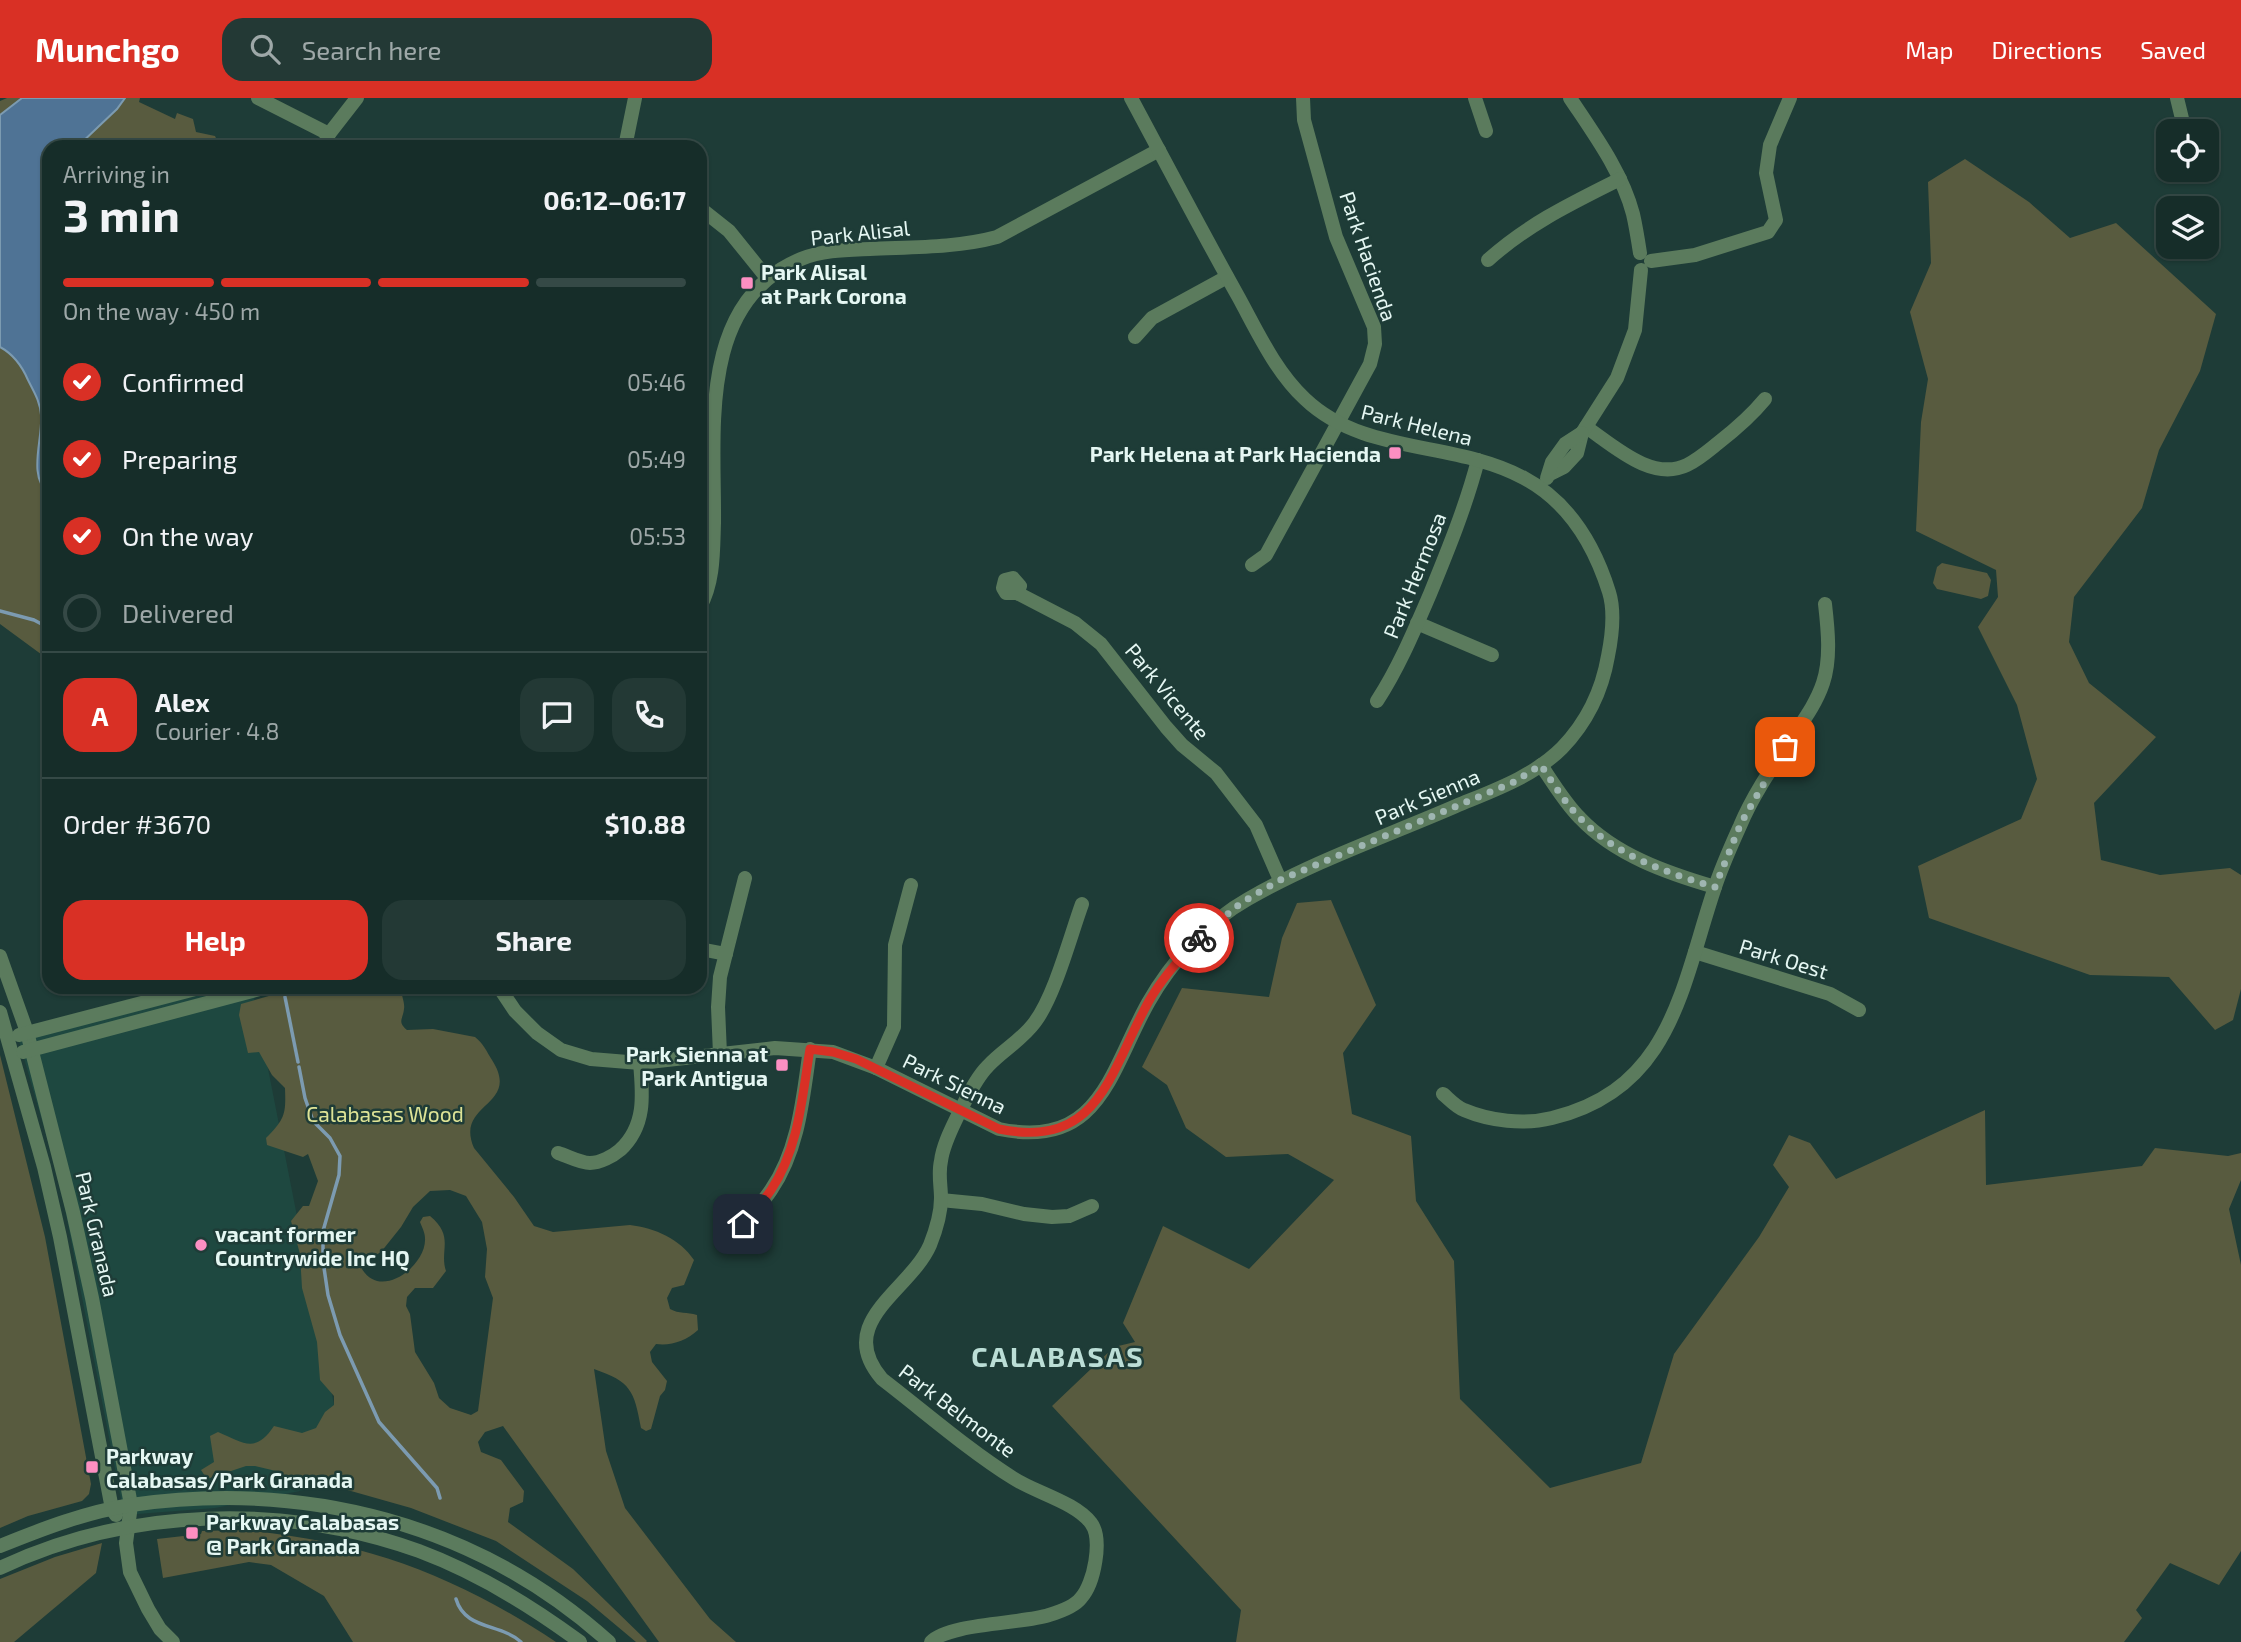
<!DOCTYPE html>
<html lang="en">
<head>
<meta charset="utf-8">
<style>
	body { margin:0; font-family:"Exo 2",sans-serif; background:#233935; color:#f1f3f6; height:100vh; display:flex; flex-direction:column; font-size:26px; white-space:nowrap }
	* { box-sizing:border-box; margin:0 }
	p { font-size:23px; color:#9ea8a8 }
	.icon { flex:none; width:38px; height:38px; fill:none; stroke:currentColor; stroke-width:2; stroke-linecap:round; stroke-linejoin:round }
	.map { position:relative; flex:1; overflow:hidden }
	.drawer { position:absolute; left:42px; top:42px; width:665px; height:854px; display:flex; flex-direction:column; background:#162d29; border-radius:21px; box-shadow:0 2px 5px #0004,0 0 0 2px #354946 }
	.drawer>* { flex:none }
	.controls { position:absolute; left:2156px; top:21px; display:grid; gap:14px }
	.controls a { display:grid; place-items:center; width:63px; height:63px; border-radius:14px; background:#162d29; box-shadow:0 2px 5px #0004,0 0 0 2px #354946; font-size:35px }
	.pin { position:absolute; display:grid; place-items:center; width:60px; height:60px; color:#fff; margin:-30px; border-radius:14px; box-shadow:0 4px 10px #0006 }
	.courier { position:absolute; display:grid; place-items:center; width:70px; height:70px; margin:-35px; border:5px solid #d93025; border-radius:50%; background:#fff; color:#222; box-shadow:0 2px 9px #0007 }
	.summary em { font-style:normal; font-weight:700 }
	.summary div { display:flex; flex-direction:column-reverse }
	.summary { display:flex; align-items:center; justify-content:space-between; height:119px; padding:0 21px }
	h1 { font-size:46px; font-weight:700; line-height:52px }
	.bar { display:grid; grid-template-columns:repeat(4,1fr); gap:10px 7px; align-content:center; height:84px; padding:0 21px }
	.bar i { height:9px; border-radius:5px; background:#354946 }
	.bar .on { background:#d93025 }
	.bar p { grid-column:span 4 }
	.line { display:flex; align-items:center; gap:18px; padding:0 21px; border-top:2px solid #354946 }
	.line div { flex:1 }
	.round { display:grid; place-items:center; flex:none; width:74px; height:74px; border-radius:21px; background:#233935 }
	ol { padding:0 21px; list-style:none }
	li { display:flex; align-items:center; gap:21px; height:77px }
	li p { margin-inline-start:auto }
	li .icon { padding:7px; border-radius:50%; background:#d93025; color:#fff; stroke-width:4 }
	li:last-child { color:#9ea8a8 }
	li i { width:38px; height:38px; border:4px solid #354946; border-radius:50% }
	.cta { display:flex; gap:14px; margin-top:auto; padding:14px 21px }
	.cta a { flex:1; height:80px; border-radius:21px; background:#d93025; color:#fff; font-size:28px; font-weight:700; line-height:80px; text-align:center }
	.cta a+a { background:#233935; color:#f1f3f6 }
	header { display:flex; align-items:center; gap:42px; box-sizing:border-box; height:98px; padding:0 35px; background:#d93025; color:#fff }
	header strong { font-size:33px }
	nav { display:flex; gap:38px; margin-inline-start:auto; font-size:24px }
	.search { width:490px; height:63px; background:#233935; display:flex; align-items:center; gap:18px; box-sizing:border-box; padding:0 24px; border-radius:21px; color:#9ea8a8; font-size:26px }
	.map>svg:first-child { display:block }
</style>
</head>
<body>
<header>
<strong>Munchgo</strong>
<div class="search"><svg class="icon" aria-label="search" viewBox="0 0 24 24"><circle cx="10" cy="10" r="6"/><path d="M15 15l6 6"/></svg>Search here</div>
<nav><a>Map</a><a>Directions</a><a>Saved</a></nav>
</header>
<div class="map">
<svg width="2241" height="1544" viewBox="0 0 2241 1544">
	<rect width="100%" height="100%" fill="#1e3c37"/>
	<path fill="#1e4840" d="M229 889H252L349 1383 215 1410 124 1417 60 1085 19 943Z"/>
	<g fill="#585b3f" fill-rule="evenodd">
		<path d="M7 0H140L139 4 175 21 177 15 193 21 196 34 215 38 220 49H49V562L0 526V3Z"/>
		<path d="M1965 61 2029 104 2070 140 2116 125 2216 216 2200 273 2159 352 2142 410 2074 499 2069 544 2089 585 2156 639 2094 705 2101 762 2160 777 2230 770 2241 777V891L2233 922 2215 932 2169 879 2090 877 1929 820 1918 768 2021 721 2037 681 2017 607 1978 529 1998 499 1996 472 1916 433 1921 324 1928 281 1910 214 1931 165 1928 84Z"/>
		<path d="M1942 465 1987 475 1991 482 1988 498 1981 501 1937 491 1933 485 1937 469Z"/>
		<path d="M1331 802 1376 907 1343 955 1352 1016 1411 1038 1416 1103 1454 1163 1460 1301 1550 1390 1641 1365 1674 1256 1759 1139 1789 1089 1773 1067 1789 1037 1810 1045 1836 1081 1985 1012 1986 1087 2142 1068 2155 1050 2228 1058 2241 1055V1082L2229 1111 2241 1167V1453L2219 1487 2170 1465 2136 1512 2142 1520 2124 1544H1236L1241 1512 1052 1308 1114 1249 1135 1244 1123 1225 1163 1128 1249 1171 1334 1082 1288 1056 1226 1059 1186 1030 1167 987 1142 969 1182 890 1269 899 1282 840 1297 805Z"/>
		<path d="M300 889H395L401 893C402 898 405 906 404 911 403 921 397 924 407 932L433 931 475 939C483 945 487 954 492 962 522 1009 454 1004 474 1050L514 1099 534 1128 553 1134 630 1127C655 1130 680 1141 694 1162L684 1187 672 1190 667 1200 670 1211C679 1216 687 1214 697 1217L698 1232C686 1243 671 1248 656 1246L650 1254 652 1264 667 1283 665 1292 660 1298 651 1331 646 1333 641 1330C634 1292 631 1284 594 1271L606 1353 625 1410 710 1521 736 1544H659L503 1328 485 1334 478 1344 481 1354 501 1362 524 1393 523 1404 510 1410 508 1424 573 1471 647 1543 646 1544H636L587 1503 496 1443 411 1410 305 1380 286 1379 276 1373 255 1368H246L207 1381 201 1372 214 1364 210 1338 218 1334C244 1345 255 1356 274 1328L302 1335 316 1330 325 1314 334 1307V1298L320 1282 317 1244 302 1190 300 1156 291 1123 303 1108H309L318 1083 308 1056 303 1059 267 1047 266 1040C285 1021 286 1016 285 990L272 977 259 954 248 955 239 917 241 906ZM450 1092 466 1098 482 1124 487 1151 485 1179 493 1200 478 1313 471 1317 450 1310 439 1300 434 1285 415 1254 410 1216 406 1208 407 1199 415 1190H433L446 1173C439 1152 455 1139 430 1118L423 1119 420 1124C422 1129 425 1135 425 1140 427 1167 381 1203 362 1171L364 1164 381 1154 401 1129 413 1109 430 1093Z"/>
		<path d="M0 957 45 1139 91 1386 89 1396 82 1403 28 1418 0 1430Z"/>
		<path d="M241 1432C362 1442 455 1477 556 1544H353L324 1498 271 1467 249 1464 163 1480 157 1441 201 1436 202 1433Z"/>
		<path d="M102 1445 96 1475 14 1544H0V1481L55 1459Z"/>
	</g>
	<path fill="#4f7395" stroke="#7c9bb1" stroke-width="2" d="M22 0H125L117 11 77 49H49V396C27 378 43 342 41 317 40 303 34 294 28 282 22 268 13 256 0 249V17Z"/>
	<g fill="none" stroke-linecap="round" stroke-linejoin="round">
		<g stroke="#7c9bb1" stroke-width="3.5">
			<path d="M0 513 34 522 49 530"/>
			<path d="M285 899 298 964"/>
			<path d="M299 969 305 1000 313 1023 330 1040 340 1058 339 1077 323 1133V1163L328 1197 340 1237 379 1324 437 1390 440 1400"/>
			<path d="M456 1501C465 1532 500 1525 521 1544"/>
		</g>
		<g stroke="#5b7b5d" stroke-width="14">
			<path d="M258 0 329 36"/>
			<path d="M1475 0 1486 33"/>
			<path d="M1570 0C1594 36 1622 74 1633 116 1636 129 1638 142 1640 155"/>
			<path d="M2177 0 2185 33"/>
			<path d="M323 49 329 36 357 0"/>
			<path d="M625 49 635 0"/>
			<path d="M700 110 729 133 767 180"/>
			<path d="M1488 162C1528 126 1572 105 1620 81"/>
			<path d="M1651 163 1695 157 1768 134 1776 122 1766 75 1770 47 1790 0"/>
			<path d="M1135 239 1152 220 1227 179"/>
			<path d="M1586 329C1614 348 1652 384 1687 367 1699 361 1708 353 1718 345 1736 331 1751 318 1765 301"/>
			<path d="M1550 376 1564 369 1577 355 1582 335 1617 280 1635 232 1641 172"/>
			<path d="M1547 380 1552 364 1565 346 1582 335"/>
			<path d="M1252 467 1266 457 1370 266 1375 246 1374 229 1336 139 1304 22 1303 0"/>
			<path d="M1017 495 1020 488 1013 480 1005 482 1003 490 1006 495H1017L1075 525 1101 546 1166 629 1182 647 1216 675 1256 727 1280 782"/>
			<path d="M700 509C714 484 713 453 714 425 715 334 697 204 801 161 823 152 847 152 870 151 912 149 956 150 997 139L1159 52"/>
			<path d="M1417 525 1492 557"/>
			<path d="M1377 603C1399 569 1414 533 1430 496 1448 452 1466 408 1478 362"/>
			<path d="M1541 667C1553 685 1565 705 1580 720 1615 757 1667 775 1715 789"/>
			<path d="M700 851 726 856"/>
			<path d="M1695 854 1830 896 1859 912"/>
			<path d="M0 858 27 934 73 1114 92 1200 131 1407 126 1445 130 1474 148 1511 160 1531 173 1544"/>
			<path d="M499 889 515 913 537 935 561 952 591 961 640 965 775 950 833 954 876 970 999 1031C1100 1052 1110 973 1148 905 1171 864 1207 824 1248 801 1314 763 1387 738 1456 708 1492 693 1533 679 1562 650 1587 624 1602 593 1608 558 1612 538 1615 513 1609 494 1594 446 1569 404 1524 380 1454 342 1365 358 1305 301 1276 274 1258 235 1239 200 1202 134 1167 67 1131 0"/>
			<path d="M0 914 44 1069 60 1139 112 1411 116 1417"/>
			<path d="M19 937 203 889"/>
			<path d="M23 954 267 889"/>
			<path d="M720 956 718 909 720 879 745 780"/>
			<path d="M876 970 894 929 895 847 911 787"/>
			<path d="M1443 996C1449 1001 1456 1009 1464 1012 1490 1023 1524 1027 1552 1020 1671 991 1681 891 1714 792 1721 770 1731 748 1740 728 1753 697 1773 668 1791 641 1803 623 1816 606 1823 585 1831 561 1828 532 1825 506"/>
			<path d="M558 1055C568 1058 580 1065 590 1065 600 1065 613 1058 620 1052 646 1028 643 997 640 965"/>
			<path d="M941 1102 982 1106 1024 1116 1052 1119 1069 1118 1092 1108"/>
			<path d="M743 1126C753 1115 763 1104 771 1092 799 1051 803 999 810 951"/>
			<path d="M0 1448C42 1431 86 1414 131 1407 305 1382 477 1425 609 1544"/>
			<path d="M0 1470C129 1409 285 1405 419 1453 478 1475 530 1507 580 1544"/>
			<path d="M931 1544C949 1525 1022 1526 1049 1517 1059 1514 1075 1508 1081 1500 1094 1486 1103 1441 1091 1425 1075 1404 1036 1395 1013 1380 967 1351 925 1314 882 1281 833 1224 910 1193 930 1147 936 1132 941 1116 941 1100 941 1088 938 1075 941 1063 943 1046 953 1028 960 1013 968 998 976 980 988 968 1003 952 1022 942 1035 924 1055 897 1070 839 1082 806"/>
		</g>
	</g>
	<g fill="none" stroke-linecap="round" stroke-linejoin="round">
		<path stroke="#9fb6b1" stroke-width="7" stroke-dasharray="0 12.6" d="M1199 840 1241 805 1280 782 1514 684 1541 667C1553 685 1565 705 1580 720 1615 757 1667 775 1715 789L1741 725 1785 649"/>
		<path stroke="#d93025" stroke-width="9" d="M743 1126C753 1115 763 1104 771 1092 799 1050 802 999 810 951L833 954 856 961 999 1031C1100 1052 1110 972 1149 903 1162 880 1180 860 1199 840"/>
	</g>
	<g fill="#fc8fc2" stroke="#1e3c37" stroke-width="2.5">
		<rect x="740" y="178" width="14" height="14" rx="3.5"/>
		<rect x="1388" y="348" width="14" height="14" rx="3.5"/>
		<rect x="775" y="960" width="14" height="14" rx="3.5"/>
		<circle cx="201" cy="1147" r="7"/>
		<rect x="85" y="1362" width="14" height="14" rx="3.5"/>
		<rect x="185" y="1428" width="14" height="14" rx="3.5"/>
	</g>
	<g text-anchor="middle" dominant-baseline="central" stroke-width="5" stroke-linejoin="round" paint-order="stroke">
		<g font-size="21" fill="#e5f7f3" stroke="#1e3c37">
			<text transform="translate(860 134) rotate(-6)">Park Alisal</text>
			<text transform="translate(1369 158) rotate(71)">Park Hacienda</text>
			<text transform="translate(1417 326) rotate(14)">Park Helena</text>
			<text transform="translate(1414 477) rotate(-68)">Park Hermosa</text>
			<text transform="translate(1168 593) rotate(50)">Park Vicente</text>
			<text transform="translate(1427 698) rotate(-23)">Park Sienna</text>
			<text transform="translate(1784 860) rotate(17)">Park Oest</text>
			<text transform="translate(955 985) rotate(26)">Park Sienna</text>
			<text transform="translate(98 1136) rotate(77)">Park Granada</text>
			<text transform="translate(958 1312) rotate(37)">Park Belmonte</text>
		</g>
		<g font-size="21" font-weight="bold" fill="#e5f7f3" stroke="#1e3c37" text-anchor="start">
			<text x="761" y="173">Park Alisal<tspan x="761" dy="24">at Park Corona</tspan></text>
			<text x="1381" y="355" text-anchor="end">Park Helena at Park Hacienda</text>
			<text x="768" y="955" text-anchor="end">Park Sienna at<tspan x="768" dy="24">Park Antigua</tspan></text>
			<text x="215" y="1135">vacant former<tspan x="215" dy="24">Countrywide Inc HQ</tspan></text>
			<text x="106" y="1357">Parkway<tspan x="106" dy="24">Calabasas/Park Granada</tspan></text>
			<text x="206" y="1423">Parkway Calabasas<tspan x="206" dy="24">@ Park Granada</tspan></text>
		</g>
		<g font-size="21" fill="#dde396" stroke="#1e3c37">
			<text x="385" y="1015">Calabasas Wood</text>
		</g>
		<g font-size="28" font-weight="bold" letter-spacing="2" fill="#bbded6" stroke="#1e3c37">
			<text x="1058" y="1258">CALABASAS</text>
		</g>
	</g>
</svg>
<div class="controls">
<a><svg class="icon" aria-label="locate" viewBox="0 0 24 24"><circle cx="12" cy="12" r="6"/><path d="M12 2v4M12 18v4M2 12h4M18 12h4"/></svg></a>
<a><svg class="icon" aria-label="layers" viewBox="0 0 24 24"><path d="M12 4l9 5-9 5-9-5zM3 14l9 5 9-5"/></svg></a>
</div>
<div class="pin" style="left:1785px;top:649px;background:#ea580c"><svg class="icon" aria-label="bag" viewBox="0 0 24 24"><path d="M5 8h14l-1 12H6zM9 8a3 3 0 0 1 6 0"/></svg></div>
<div class="pin" style="left:743px;top:1126px;background:#1f2937"><svg class="icon" aria-label="home" viewBox="0 0 24 24"><path d="M3 11l9-7 9 7M6 9v11h12V9"/></svg></div>
<div class="courier" style="left:1199px;top:840px"><svg class="icon" aria-label="bike" viewBox="0 0 24 24"><circle cx="6" cy="16" r="4"/><circle cx="18" cy="16" r="4"/><path d="M6 16l4-8h5l3 8M10 8l3 8H6M13 5h3"/></svg></div>
<section class="drawer">
<div class="summary"><div><h1>3 min</h1><p>Arriving in</p></div><em>06:12–06:17</em></div>
<div class="bar"><i class="on"></i><i class="on"></i><i class="on"></i><i></i><p>On the way · 450 m</p></div>
<ol>
<li><svg class="icon" aria-label="check" viewBox="0 0 24 24"><path d="M5 12l5 5 9-10"/></svg>Confirmed<p>05:46</p></li>
<li><svg class="icon" aria-label="check" viewBox="0 0 24 24"><path d="M5 12l5 5 9-10"/></svg>Preparing<p>05:49</p></li>
<li><svg class="icon" aria-label="check" viewBox="0 0 24 24"><path d="M5 12l5 5 9-10"/></svg>On the way<p>05:53</p></li>
<li><i></i>Delivered</li>
</ol>
<div class="line" style="height:126px"><b class="round" style="background:#d93025;color:#fff">A</b><div><b>Alex</b><p>Courier · 4.8</p></div><a class="round"><svg class="icon" aria-label="chat" viewBox="0 0 24 24"><path d="M4 5h16v11H9l-5 4z"/></svg></a><a class="round"><svg class="icon" aria-label="phone" viewBox="0 0 24 24"><path d="M5 4h4l2 5-3 2q2 4 5 5l2-3 5 2v4C11 20 4 13 5 4z"/></svg></a></div>
<div class="line" style="height:91px"><div>Order #3670</div><b>$10.88</b></div>
<div class="cta"><a>Help</a><a>Share</a></div>
</section>
</div>
</body>
</html>
